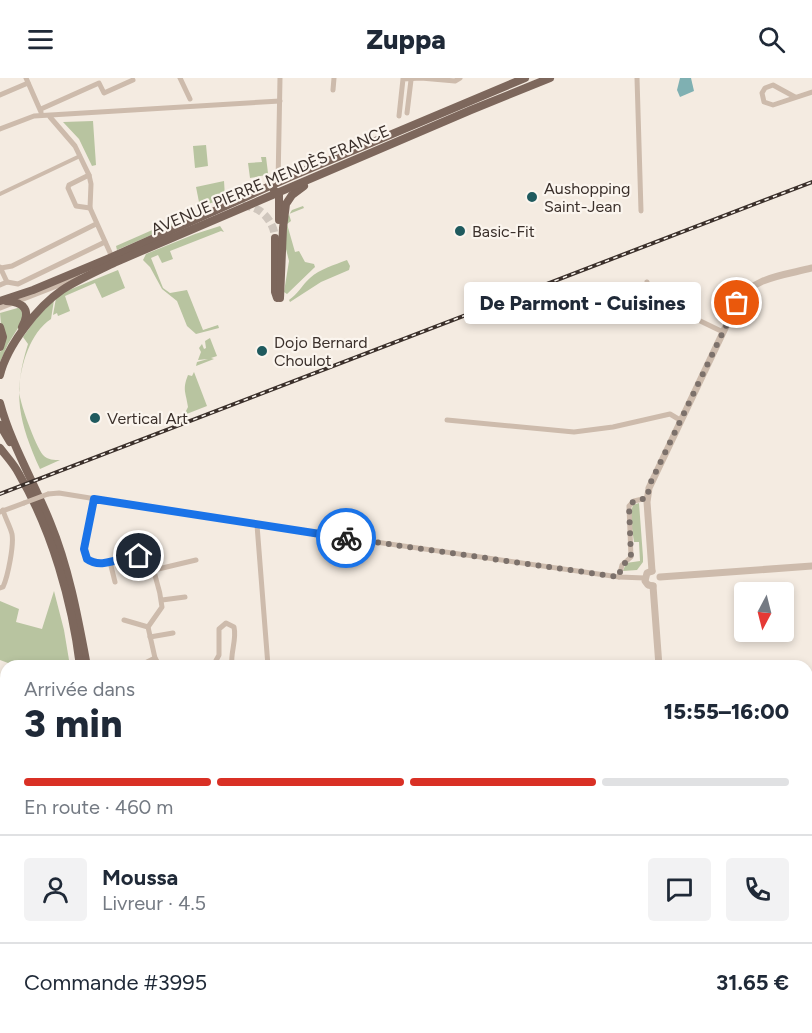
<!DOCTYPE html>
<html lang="fr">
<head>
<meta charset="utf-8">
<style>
	body { margin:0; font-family:Figtree,sans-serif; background:#f2f2f3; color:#1f2937; height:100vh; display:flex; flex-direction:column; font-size:22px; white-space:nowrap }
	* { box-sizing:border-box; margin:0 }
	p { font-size:20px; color:#747a83 }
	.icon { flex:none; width:33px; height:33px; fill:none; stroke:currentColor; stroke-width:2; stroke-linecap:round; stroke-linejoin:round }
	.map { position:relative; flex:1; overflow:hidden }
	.side { position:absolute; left:0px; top:582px; width:813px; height:374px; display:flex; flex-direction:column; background:#fff; border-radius:18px 18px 0 0; box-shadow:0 3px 9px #0003 }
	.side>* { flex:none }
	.needle { width:39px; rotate:187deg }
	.buttons { position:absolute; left:734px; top:504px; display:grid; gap:12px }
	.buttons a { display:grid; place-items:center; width:60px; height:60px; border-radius:6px; background:#fff; box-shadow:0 3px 9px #0003; font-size:30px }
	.pin { position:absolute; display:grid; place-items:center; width:51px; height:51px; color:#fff; margin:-26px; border:3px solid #fff; border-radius:50%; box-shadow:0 2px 6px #0007 }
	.courier { position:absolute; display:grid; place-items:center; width:60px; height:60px; margin:-30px; border:4px solid #1a73e8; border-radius:50%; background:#fff; color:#222; box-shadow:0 2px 8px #0007 }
	.bubble { position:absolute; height:42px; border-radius:6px; background:#fff; box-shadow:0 3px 9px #0003; font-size:20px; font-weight:800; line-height:42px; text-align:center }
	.summary em { font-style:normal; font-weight:800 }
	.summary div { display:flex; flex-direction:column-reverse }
	.summary { display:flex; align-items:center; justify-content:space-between; height:102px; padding:0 24px }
	h1 { font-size:39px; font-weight:800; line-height:45px }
	.bar { display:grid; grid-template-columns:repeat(4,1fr); gap:9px 6px; align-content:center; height:72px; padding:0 24px }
	.bar i { height:8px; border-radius:4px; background:#e0e1e3 }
	.bar .current { background:#d93025 }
	.bar p { grid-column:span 4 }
	.line { display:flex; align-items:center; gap:15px; padding:0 24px; border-top:2px solid #e0e1e3 }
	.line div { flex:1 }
	.round { display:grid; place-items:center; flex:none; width:63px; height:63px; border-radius:6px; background:#f2f2f3 }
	header { display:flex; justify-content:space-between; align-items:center; height:78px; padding:0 24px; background:#fff; font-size:27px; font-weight:800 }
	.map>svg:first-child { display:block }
</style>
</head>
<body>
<header><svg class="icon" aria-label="menu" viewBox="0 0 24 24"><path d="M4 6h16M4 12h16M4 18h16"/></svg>Zuppa<svg class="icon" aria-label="search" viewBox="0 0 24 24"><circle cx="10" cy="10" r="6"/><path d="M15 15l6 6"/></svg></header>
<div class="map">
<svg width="812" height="955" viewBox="0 0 812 955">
	<rect width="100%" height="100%" fill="#f4ebe1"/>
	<g fill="#b8c4a0">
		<path d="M93 43 96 87 92 88 79 61 63 44Z"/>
		<path d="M206 67 208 88 195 90 193 68Z"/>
		<path d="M261 79H266L268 95 266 97 250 100 248 85 262 84Z"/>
		<path d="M224 103 225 120 200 129 196 109Z"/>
		<path d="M303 128 304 130 289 136 291 143 287 146 295 174 299 173 305 184 314 186 315 189 287 216 284 214 289 183 285 167V143L292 132Z"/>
		<path d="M191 135 199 136 117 172 116 168Z"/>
		<path d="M220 148 224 154 221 153 170 173 173 181 162 185 158 177 151 180 163 210 170 215 187 212 203 252 218 247 219 250 196 256 187 248 177 223 162 211 150 189 143 182 146 176 195 156Z"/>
		<path d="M347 182 350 188 349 192 321 204 290 224 289 222C298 216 302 207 310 200 320 191 334 187 347 182Z"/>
		<path d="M118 192 125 210 102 220 95 205 65 218 70 233 58 238 57 235 53 237 56 220 64 214Z"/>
		<path d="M54 222 51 241C30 255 21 286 19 311 18 321 36 369 43 377 48 382 54 382 60 382L40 391C19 344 12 316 28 266L23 259 38 238Z"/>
		<path d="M21 229 23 242 8 266 0 284V274L3 270 0 235Z"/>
		<path d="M210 260 217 278 211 280 214 281 196 288 197 284 208 281 198 282 201 274 199 270 202 266 204 271 206 270 205 263Z"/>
		<path d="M194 294 207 328 184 337 188 329C186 314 182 312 188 297L192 298Z"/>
		<path d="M639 425 643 479V484L637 492 623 493 626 485 640 483 639 464H634L630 437 633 427Z"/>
		<path d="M54 513 64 552 70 588H16L0 582V523L19 531 16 544 42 551Z"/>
	</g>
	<path fill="#7fb0b2" d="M680 0H691L694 13 680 19 677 12Z"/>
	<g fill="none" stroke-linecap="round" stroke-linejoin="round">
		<path stroke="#cfc6bd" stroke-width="8" stroke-dasharray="8 4" stroke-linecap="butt" d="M243 128C260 127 274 143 275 160"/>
		<path stroke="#cdbbac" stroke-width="4" d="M0 116 80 78"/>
		<g stroke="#cdbbac" stroke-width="5">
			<path d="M26 0 41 34"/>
			<path d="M180 0 190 21"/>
			<path d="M637 0 641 133"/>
			<path d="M333 12 334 0"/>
			<path d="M0 17 28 5"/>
			<path d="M795 19 773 7 765 10 762 15 764 24 773 27 812 14"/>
			<path d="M41 31 99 5 104 15 133 2"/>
			<path d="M407 35 411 2"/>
			<path d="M399 38 403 1 421 0 455 3 460 0"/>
			<path d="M50 39 75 68 89 97 91 106 90 130 112 179"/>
			<path d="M0 51 34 38 280 23"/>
			<path d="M89 97 69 107 68 110 76 128 90 130"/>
			<path d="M278 106 280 0"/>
			<path d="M0 189 7 204"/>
			<path d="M1 190 12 188 96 146"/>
			<path d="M647 204 650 215 659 223 723 254"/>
			<path d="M0 207 7 204 18 206 105 164"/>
			<path d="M447 342 574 354 613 349 670 336 680 342"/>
			<path d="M48 416 59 415 257 447 619 499 645 500"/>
			<path d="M94 421 84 471 87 481C111 498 145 454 156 501 159 510 161 519 162 529L148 549 155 580 160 588"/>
			<path d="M0 434 24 425"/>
			<path d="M257 447 268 588"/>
			<path d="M110 484 115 504"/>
			<path d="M154 492 196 482"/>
			<path d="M619 499 622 487 631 479 629 428 634 423 647 420"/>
			<path d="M0 510 3 509C8 498 14 467 12 456 10 448 5 440 3 432"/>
			<path d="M162 522 185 519"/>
			<path d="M124 542 148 549"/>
			<path d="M150 559 173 555"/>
			<path d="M139 588 155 580"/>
			<path d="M213 588 219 577V551L226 545 234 549C237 562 230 575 232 588"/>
			<path d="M0 668 6 670"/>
			<path d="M807 695 812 694"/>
			<path d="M0 771 6 774"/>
			<path d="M0 887 6 883"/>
			<path d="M807 934 812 933"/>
			<path d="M265 950 271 955"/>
			<path d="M542 950 546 955"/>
			<path d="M44 955 49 950"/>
			<path d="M165 955 169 950"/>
			<path d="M201 955 207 950"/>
			<path d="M334 955 338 950"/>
		</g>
		<g stroke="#cdbbac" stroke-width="7">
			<path d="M0 229 77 199"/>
			<path d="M652 493 647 424 649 410 737 225C751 199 786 197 812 190"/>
			<path d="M652 493 647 495 645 503 648 507 653 508"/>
			<path d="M660 499 812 488"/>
			<path d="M653 508 659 588"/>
			<path d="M576 955 594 950"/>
		</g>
		<g stroke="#7d675c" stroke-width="8">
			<path d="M274 112 279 117V142"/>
			<path d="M275 160V214L277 220"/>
			<path d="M280 220 283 150 286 126 292 117 304 108"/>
			<path d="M0 223 33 212 112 179 290 99 525 0"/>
			<path d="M6 223C25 224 31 233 22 249"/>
			<path d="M0 249 3 259 0 269"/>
			<path d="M0 297C7 268 37 229 62 212 79 201 98 193 116 184L471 32 550 0"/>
			<path d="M0 325C11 366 34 404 50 444 69 490 78 540 87 588"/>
			<path d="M0 347 10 364"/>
			<path d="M0 370C6 378 14 386 19 396 52 453 72 523 80 588"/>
			<path d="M0 936 6 929"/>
			<path d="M0 947 6 940"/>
			<path d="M3 955 7 950"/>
			<path d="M13 955 17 950"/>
		</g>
		<defs>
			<path id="rail" d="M0 416 812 104"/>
		</defs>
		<use href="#rail" stroke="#3b302b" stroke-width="4"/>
		<use href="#rail" stroke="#fbf5ee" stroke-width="1.5" stroke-dasharray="4.5" stroke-linecap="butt"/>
		<path stroke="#cdbbac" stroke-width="5" d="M24 425 48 416"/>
	</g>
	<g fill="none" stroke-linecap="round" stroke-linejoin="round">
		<path stroke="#7c716b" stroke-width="6" stroke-dasharray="0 10.8" d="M346 460 619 499 621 489 631 479 629 428 634 423 647 420 650 406 737 225"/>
		<path stroke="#1a73e8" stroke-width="8" d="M139 478C121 478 102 492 87 481L84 471 94 421 346 460"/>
	</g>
	<g fill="#1f5a5e" stroke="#fbf5ee" stroke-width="2">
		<circle cx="532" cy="119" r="6"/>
		<circle cx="460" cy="153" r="6"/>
		<circle cx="262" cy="273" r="6"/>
		<circle cx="95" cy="340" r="6"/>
	</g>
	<g text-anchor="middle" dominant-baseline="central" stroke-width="4.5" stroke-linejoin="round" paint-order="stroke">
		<g font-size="16" fill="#3b302b" stroke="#fbf5ee">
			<text transform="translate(270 102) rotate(-23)">AVENUE PIERRE MENDÈS FRANCE</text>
		</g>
		<g font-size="16" fill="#3b302b" stroke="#fbf5ee" text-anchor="start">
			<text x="544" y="110">Aushopping<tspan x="544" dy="18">Saint-Jean</tspan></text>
			<text x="472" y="153">Basic-Fit</text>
			<text x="274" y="264">Dojo Bernard<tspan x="274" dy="18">Choulot</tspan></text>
			<text x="107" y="340">Vertical Art</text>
		</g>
	</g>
</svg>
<div class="buttons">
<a><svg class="needle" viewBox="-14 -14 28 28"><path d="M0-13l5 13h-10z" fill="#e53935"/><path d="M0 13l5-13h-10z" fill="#747a83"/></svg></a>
</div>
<div class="pin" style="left:737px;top:225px;background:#ea580c"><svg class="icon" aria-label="bag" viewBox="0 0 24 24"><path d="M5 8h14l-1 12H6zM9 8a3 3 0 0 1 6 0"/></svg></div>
<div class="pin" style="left:139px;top:478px;background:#1f2937"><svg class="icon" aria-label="home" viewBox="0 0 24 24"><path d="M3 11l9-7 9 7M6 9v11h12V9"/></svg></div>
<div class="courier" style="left:346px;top:460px"><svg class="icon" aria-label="bike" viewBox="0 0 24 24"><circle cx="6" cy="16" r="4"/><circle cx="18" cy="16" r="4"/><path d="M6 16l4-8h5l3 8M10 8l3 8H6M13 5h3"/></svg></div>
<div class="bubble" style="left:464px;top:204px;width:237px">De Parmont - Cuisines</div>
<section class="side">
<div class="summary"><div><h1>3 min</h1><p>Arrivée dans</p></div><em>15:55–16:00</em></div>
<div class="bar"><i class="current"></i><i class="current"></i><i class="current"></i><i></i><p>En route · 460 m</p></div>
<div class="line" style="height:108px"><a class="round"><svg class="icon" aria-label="person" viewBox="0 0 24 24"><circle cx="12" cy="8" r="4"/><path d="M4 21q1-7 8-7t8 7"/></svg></a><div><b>Moussa</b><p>Livreur · 4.5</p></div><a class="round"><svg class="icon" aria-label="chat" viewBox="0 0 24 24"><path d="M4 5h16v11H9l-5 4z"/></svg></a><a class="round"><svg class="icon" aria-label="phone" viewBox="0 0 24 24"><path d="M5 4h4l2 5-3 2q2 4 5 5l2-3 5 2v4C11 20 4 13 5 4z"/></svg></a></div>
<div class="line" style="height:78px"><div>Commande #3995</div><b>31.65 €</b></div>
</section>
</div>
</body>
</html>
